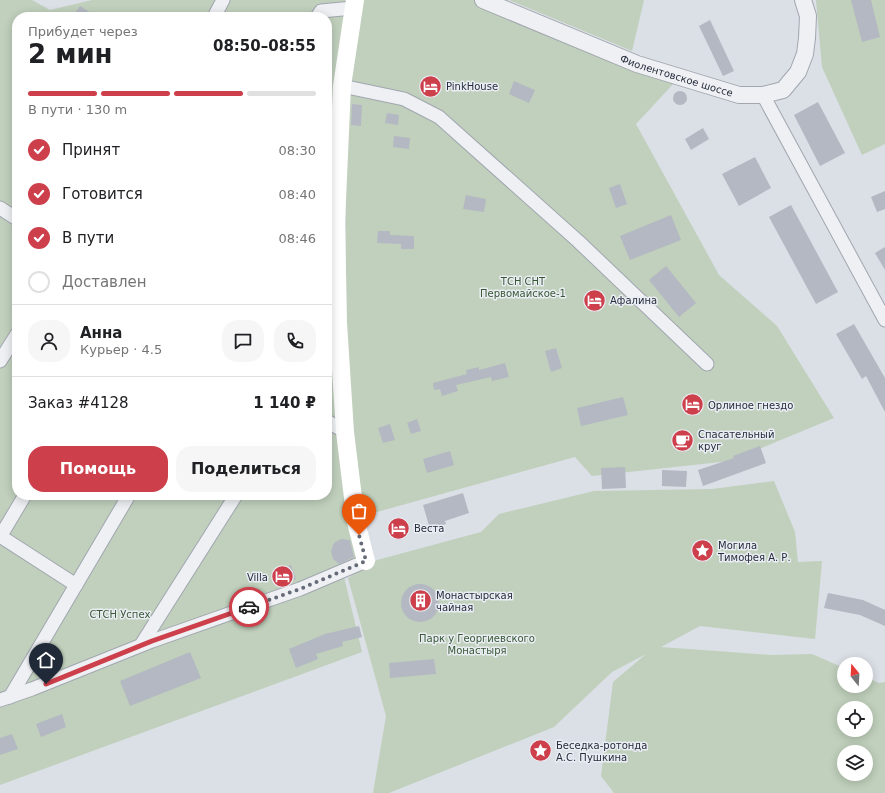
<!DOCTYPE html>
<html lang="ru">
<head>
<meta charset="utf-8">
<style>
	body { margin:0; font-family:"DejaVu Sans",sans-serif; background:#f6f6f6; color:#202124; height:100vh; display:flex; flex-direction:column; font-size:15px; white-space:nowrap }
	* { box-sizing:border-box; margin:0 }
	p { font-size:13px; color:#757577 }
	.icon { flex:none; width:22px; height:22px; fill:none; stroke:currentColor; stroke-width:2; stroke-linecap:round; stroke-linejoin:round }
	.map { position:relative; flex:1; overflow:hidden }
	.sheet { position:absolute; left:12px; top:12px; width:320px; height:488px; display:flex; flex-direction:column; background:#fff; border-radius:16px; box-shadow:0 2px 10px #0003 }
	.sheet>* { flex:none }
	.needle { width:26px; rotate:342deg }
	.fabs { position:absolute; left:837px; top:657px; display:grid; gap:8px }
	.fabs a { display:grid; place-items:center; width:36px; height:36px; border-radius:50%; background:#fff; box-shadow:0 2px 10px #0003; font-size:20px }
	.pin { position:absolute; display:grid; place-items:center; width:34px; height:34px; color:#fff; margin:-41px -17px; border-radius:50% 50% 50% 0; rotate:-45deg; box-shadow:0 0 4px #0007 }
	.pin .icon { rotate:45deg }
	.courier { position:absolute; display:grid; place-items:center; width:40px; height:40px; margin:-20px; border:3px solid #cc3f4b; border-radius:50%; background:#fff; color:#222; box-shadow:0 1px 5px #0007 }
	.overview em { font-style:normal; font-weight:700 }
	.overview div { display:flex; flex-direction:column-reverse }
	.overview { display:flex; align-items:center; justify-content:space-between; height:68px; padding:0 16px }
	h1 { font-size:26px; font-weight:700; line-height:30px }
	.bar { display:grid; grid-template-columns:repeat(4,1fr); gap:6px 4px; align-content:center; height:48px; padding:0 16px }
	.bar i { height:5px; border-radius:3px; background:#e0e0e0 }
	.bar .current { background:#cc3f4b }
	.bar p { grid-column:span 4 }
	.line { display:flex; align-items:center; gap:10px; padding:0 16px; border-top:1px solid #e0e0e0 }
	.line div { flex:1 }
	.round { display:grid; place-items:center; flex:none; width:42px; height:42px; border-radius:16px; background:#f6f6f6 }
	ol { padding:0 16px; list-style:none }
	li { display:flex; align-items:center; gap:12px; height:44px }
	li p { margin-inline-start:auto }
	li .icon { padding:4px; border-radius:50%; background:#cc3f4b; color:#fff; stroke-width:4 }
	li:last-child { color:#757577 }
	li i { width:22px; height:22px; border:2px solid #e0e0e0; border-radius:50% }
	.primary-button { display:flex; gap:8px; margin-top:auto; padding:8px 16px }
	.primary-button a { flex:1; height:46px; border-radius:16px; background:#cc3f4b; color:#fff; font-size:16px; font-weight:700; line-height:46px; text-align:center }
	.primary-button a+a { background:#f6f6f6; color:#202124 }
	.map>svg:first-child { display:block }
</style>
</head>
<body>
<div class="map">
<svg width="885" height="793" viewBox="0 0 885 793">
	<rect width="100%" height="100%" fill="#dbdfe6"/>
	<g fill="#c0d0bc" fill-rule="evenodd">
		<path d="M0 0H32L50 10 92 0H345L357 5 358 3 352 0H475L676 81 636 124 719 275 777 326 834 418 730 461 592 476 575 457 359 517 347 431 345 91 350 50 344 90 341 299 346 439 362 559 344 577 362 652 0 785ZM17 17H327V495H17Z"/>
		<path d="M509 0H644L632 51Z"/>
		<path d="M816 0H885V144L862 155 822 67Z"/>
		<path d="M774 481 795 532 798 562 822 561 815 639 700 626 661 647 772 655 812 654 844 668V686H866V677L879 683 885 682V793H614L601 776 613 682 646 654 612 672 554 727 389 793H373L386 716 348 578 377 560 481 532 499 514 594 491 712 489ZM844 708H866V730H844ZM844 752H866V774H844Z"/>
	</g>
	<g fill="#b3b8c2">
		<path d="M851 0H871L880 37 862 42Z"/>
		<path d="M80 6 97 17H72Z"/>
		<path d="M710 20 734 71 723 76 699 26Z"/>
		<path d="M427 80 437 83 435 93 425 91Z"/>
		<path d="M514 81 535 90 529 103 509 94Z"/>
		<circle cx="680" cy="98" r="7"/>
		<path d="M818 102 845 153 820 166 794 115Z"/>
		<path d="M352 104 362 105 361 126 351 125Z"/>
		<path d="M387 113 399 115 398 125 385 123Z"/>
		<path d="M703 128 709 139 691 150 685 139Z"/>
		<path d="M394 136 410 138 409 149 393 147Z"/>
		<path d="M755 157 771 188 739 206 722 174Z"/>
		<path d="M620 184 627 204 616 208 609 188Z"/>
		<path d="M885 191V209L877 212 871 197Z"/>
		<path d="M466 195 486 199 484 212 463 209Z"/>
		<path d="M791 205 838 292 816 304 769 217Z"/>
		<path d="M671 215 681 240 630 260 620 236Z"/>
		<path d="M378 231H390V235L414 236V249H401V244L377 243Z"/>
		<path d="M885 247V270L875 253Z"/>
		<path d="M666 266 696 303 679 317 649 280Z"/>
		<path d="M854 324 885 378V412L866 376 862 379 836 334Z"/>
		<path d="M556 348 562 368 551 372 545 351Z"/>
		<path d="M505 363 509 377 492 381 491 377 456 385 458 391 442 396 440 389 434 390 433 383 467 374 466 370 479 367V370Z"/>
		<path d="M623 397 628 415 581 426 577 408Z"/>
		<path d="M417 419 421 431 411 434 407 423Z"/>
		<path d="M390 424 395 440 383 443 378 428Z"/>
		<path d="M760 446 766 463 703 486 698 470 734 458 733 456Z"/>
		<path d="M450 451 454 465 427 473 423 459Z"/>
		<path d="M625 467 626 488 602 489 601 468Z"/>
		<path d="M662 470 687 471 686 487 662 486Z"/>
		<path d="M463 493 469 513 445 521 446 524 430 529 423 505Z"/>
		<path d="M341 539 350 540 354 557 339 564 333 559 331 551 334 543Z"/>
		<path d="M291 565 296 579 277 587 271 573Z"/>
		<circle cx="420" cy="603" r="19"/>
		<path d="M828 593 863 600 885 610V626L860 615 824 608Z"/>
		<path d="M359 626 362 637 342 642 343 646 316 654 318 659 296 668 289 649 325 634Z"/>
		<path d="M190 652 201 678 130 706 120 681Z"/>
		<path d="M434 659 436 674 390 678 389 663Z"/>
		<path d="M62 714 66 727 41 737 36 724Z"/>
		<path d="M12 734 18 749 0 755V738Z"/>
	</g>
	<g fill="none" stroke-linecap="round" stroke-linejoin="round">
		<defs>
			<g id="minor">
				<path d="M214 17 223 0"/>
				<path d="M317 17 321 11 353 8"/>
				<path d="M342 86 404 99 439 117 578 241 707 364"/>
				<path d="M763 95 885 320"/>
				<path d="M0 208 17 219"/>
				<path d="M327 343 338 323"/>
				<path d="M0 361 17 334"/>
				<path d="M327 421 345 432"/>
				<path d="M0 536 76 585"/>
				<path d="M0 537 25 495"/>
				<path d="M141 645 236 495"/>
				<path d="M10 697 129 495"/>
				<path d="M0 700 32 689 152 641 300 589 366 561"/>
			</g>
			<g id="tertiary">
				<path id="s1" d="M483 0 637 64 739 95H763L783 90 798 72 805 54 807 38 808 16 803 0"/>
			</g>
		</defs>
		<use href="#minor" stroke="#a1a6af" stroke-width="15"/>
		<use href="#tertiary" stroke="#a1a6af" stroke-width="18"/>
		<use href="#minor" stroke="#eef0f4" stroke-width="13"/>
		<use href="#tertiary" stroke="#eef0f4" stroke-width="16"/>
		<path stroke="#fff" stroke-width="18" d="M355 0 342 86 336 223 338 323 345 432 356 522 366 561"/>
	</g>
	<g fill="none" stroke-linecap="round" stroke-linejoin="round">
		<path stroke="#656b77" stroke-width="4" stroke-dasharray="0 7.2" d="M249 607 300 589 366 561 359 535"/>
		<path stroke="#cc3f4b" stroke-width="5" d="M46 684 152 641 249 607"/>
	</g>
	<defs>
		<symbol id="hotel-disc" viewBox="-11 -11 22 22"><circle r="9.5" fill="#cc3f4b" stroke="#eaeef4"/><path d="M-6-4.5h1.5V1H6V5H4.5V3h-9V5H-6ZM-4 0a1.8 1.8 0 1 1 3.6 0ZM.5 0V-2.5h3Q6-2.5 6 0Z" fill="#fff"/></symbol>
		<symbol id="cafe-disc" viewBox="-11 -11 22 22"><circle r="9.5" fill="#cc3f4b" stroke="#eaeef4"/><path d="M-5.5-4.5H6V0H3Q3 3.5 0 3.5H-2.5Q-5.5 3.5-5.5 0ZM3-3.2v2h1.7v-2ZM-6 4.5H4V6H-6Z" fill="#fff"/></symbol>
		<symbol id="sight-disc" viewBox="-11 -11 22 22"><circle r="9.5" fill="#cc3f4b" stroke="#eaeef4"/><path d="M0-6L1.8-2.2L6-1.7L2.9 1.2L3.7 5.4L0 3.3L-3.7 5.4L-2.9 1.2L-6-1.7L-1.8-2.2Z" fill="#fff"/></symbol>
		<symbol id="building-disc" viewBox="-11 -11 22 22"><circle r="9.5" fill="#cc3f4b" stroke="#eaeef4"/><path d="M-4-6H4V6H1V3H-1V6H-4ZM-2.5-4.3h1.7v1.8h-1.7ZM.8-4.3h1.7v1.8H.8ZM-2.5-1h1.7V.8h-1.7ZM.8-1h1.7V.8H.8Z" fill="#fff"/></symbol>
	</defs>
	<g fill-rule="evenodd">
		<use href="#hotel-disc" x="418" y="74" width="25" height="25"/>
		<use href="#hotel-disc" x="582" y="288" width="25" height="25"/>
		<use href="#hotel-disc" x="680" y="392" width="25" height="25"/>
		<use href="#cafe-disc" x="670" y="428" width="25" height="25"/>
		<use href="#hotel-disc" x="386" y="516" width="25" height="25"/>
		<use href="#sight-disc" x="690" y="538" width="25" height="25"/>
		<use href="#hotel-disc" x="270" y="564" width="25" height="25"/>
		<use href="#building-disc" x="408" y="588" width="25" height="25"/>
		<use href="#sight-disc" x="528" y="738" width="25" height="25"/>
	</g>
	<g text-anchor="middle" dominant-baseline="central" stroke-width="3" stroke-linejoin="round" paint-order="stroke">
		<g font-size="10" fill="#262c3b" stroke="#eaeef4">
			<text stroke="none"><textPath href="#s1" startOffset="208">Фиолентовское шоссе</textPath></text>
		</g>
		<g font-size="10" fill="#262c3b" stroke="#eaeef4" text-anchor="start">
			<text x="446" y="86">PinkHouse</text>
			<text x="610" y="300">Афалина</text>
			<text x="708" y="405">Орлиное гнездо</text>
			<text x="698" y="434">Спасательный<tspan x="698" dy="12">круг</tspan></text>
			<text x="414" y="528">Веста</text>
			<text x="718" y="545">Могила<tspan x="718" dy="12">Тимофея А. Р.</tspan></text>
			<text x="268" y="577" text-anchor="end">Villa</text>
			<text x="436" y="595">Монастырская<tspan x="436" dy="12">чайная</tspan></text>
			<text x="556" y="745">Беседка-ротонда<tspan x="556" dy="12">А.С. Пушкина</tspan></text>
		</g>
		<g font-size="10" fill="#375733" stroke="#eaeef4">
			<text x="523" y="281">ТСН СНТ<tspan x="523" dy="12">Первомайское-1</tspan></text>
			<text x="120" y="614">СТСН Успех</text>
			<text x="477" y="638">Парк у Георгиевского<tspan x="477" dy="12">Монастыря</tspan></text>
		</g>
	</g>
</svg>
<div class="fabs">
<a><svg class="needle" viewBox="-14 -14 28 28"><path d="M0-13l5 13h-10z" fill="#e53935"/><path d="M0 13l5-13h-10z" fill="#757577"/></svg></a>
<a><svg class="icon" aria-label="locate" viewBox="0 0 24 24"><circle cx="12" cy="12" r="6"/><path d="M12 2v4M12 18v4M2 12h4M18 12h4"/></svg></a>
<a><svg class="icon" aria-label="layers" viewBox="0 0 24 24"><path d="M12 4l9 5-9 5-9-5zM3 14l9 5 9-5"/></svg></a>
</div>
<div class="pin" style="left:359px;top:535px;background:#ea580c"><svg class="icon" aria-label="bag" viewBox="0 0 24 24"><path d="M5 8h14l-1 12H6zM9 8a3 3 0 0 1 6 0"/></svg></div>
<div class="pin" style="left:46px;top:684px;background:#1f2937"><svg class="icon" aria-label="home" viewBox="0 0 24 24"><path d="M3 11l9-7 9 7M6 9v11h12V9"/></svg></div>
<div class="courier" style="left:249px;top:607px"><svg class="icon" aria-label="car" viewBox="0 0 24 24"><path d="M5 17H2v-5l4-1 3-4h7l3 4 3 1v5h-3M9 17h6M6 11h13"/><circle cx="7" cy="17" r="2"/><circle cx="17" cy="17" r="2"/></svg></div>
<section class="sheet">
<div class="overview"><div><h1>2 мин</h1><p>Прибудет через</p></div><em>08:50–08:55</em></div>
<div class="bar"><i class="current"></i><i class="current"></i><i class="current"></i><i></i><p>В пути · 130 m</p></div>
<ol>
<li><svg class="icon" aria-label="check" viewBox="0 0 24 24"><path d="M5 12l5 5 9-10"/></svg>Принят<p>08:30</p></li>
<li><svg class="icon" aria-label="check" viewBox="0 0 24 24"><path d="M5 12l5 5 9-10"/></svg>Готовится<p>08:40</p></li>
<li><svg class="icon" aria-label="check" viewBox="0 0 24 24"><path d="M5 12l5 5 9-10"/></svg>В пути<p>08:46</p></li>
<li><i></i>Доставлен</li>
</ol>
<div class="line" style="height:72px"><a class="round"><svg class="icon" aria-label="person" viewBox="0 0 24 24"><circle cx="12" cy="8" r="4"/><path d="M4 21q1-7 8-7t8 7"/></svg></a><div><b>Анна</b><p>Курьер · 4.5</p></div><a class="round"><svg class="icon" aria-label="chat" viewBox="0 0 24 24"><path d="M4 5h16v11H9l-5 4z"/></svg></a><a class="round"><svg class="icon" aria-label="phone" viewBox="0 0 24 24"><path d="M5 4h4l2 5-3 2q2 4 5 5l2-3 5 2v4C11 20 4 13 5 4z"/></svg></a></div>
<div class="line" style="height:52px"><div>Заказ #4128</div><b>1 140 ₽</b></div>
<div class="primary-button"><a>Помощь</a><a>Поделиться</a></div>
</section>
</div>
</body>
</html>
